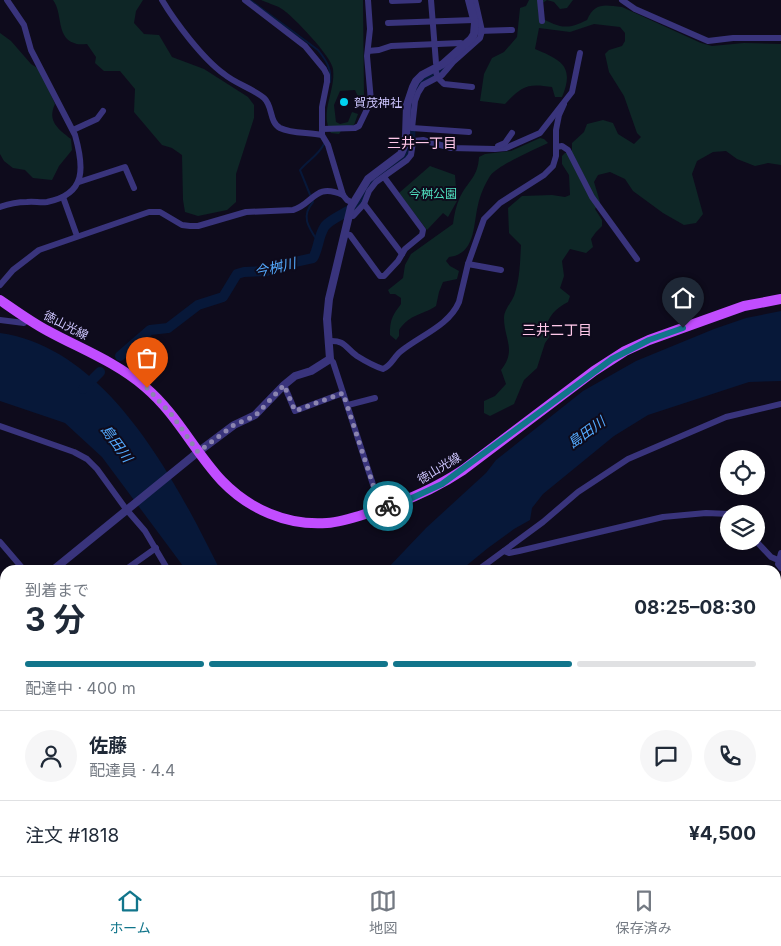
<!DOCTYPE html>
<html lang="ja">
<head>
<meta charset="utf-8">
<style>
	body { margin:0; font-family:Inter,"Noto Sans JP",sans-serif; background:#f6f6f7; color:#1f2937; height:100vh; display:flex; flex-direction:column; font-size:19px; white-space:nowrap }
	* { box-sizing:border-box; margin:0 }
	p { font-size:16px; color:#747a83 }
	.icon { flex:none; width:28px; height:28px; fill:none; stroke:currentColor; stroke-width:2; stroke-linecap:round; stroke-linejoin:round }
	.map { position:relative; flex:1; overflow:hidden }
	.details { position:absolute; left:0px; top:565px; width:781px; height:311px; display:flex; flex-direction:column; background:#fff; border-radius:15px 15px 0 0; box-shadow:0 2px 12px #0003 }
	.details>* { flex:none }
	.tools { position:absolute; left:720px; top:450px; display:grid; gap:10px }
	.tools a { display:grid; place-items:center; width:45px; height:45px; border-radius:50%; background:#fff; box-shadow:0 2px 12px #0003; font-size:25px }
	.pin { position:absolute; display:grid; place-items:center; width:42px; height:42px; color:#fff; margin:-51px -21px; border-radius:50% 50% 50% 0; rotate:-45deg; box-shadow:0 0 5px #0007 }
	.pin .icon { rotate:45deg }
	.courier { position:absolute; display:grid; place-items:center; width:50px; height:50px; margin:-25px; border:4px solid #11758b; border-radius:50%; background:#fff; color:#222; box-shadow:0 1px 6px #0007 }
	.headline em { font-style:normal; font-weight:700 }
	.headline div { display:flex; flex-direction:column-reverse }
	.headline { display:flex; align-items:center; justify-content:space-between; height:85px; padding:0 25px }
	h1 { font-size:32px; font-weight:700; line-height:38px }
	.bar { display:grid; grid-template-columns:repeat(4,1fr); gap:8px 5px; align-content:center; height:60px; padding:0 25px }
	.bar i { height:6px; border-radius:4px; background:#e0e1e3 }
	.bar .active { background:#11758b }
	.bar p { grid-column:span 4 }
	.line { display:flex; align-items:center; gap:12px; padding:0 25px; border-top:1px solid #e0e1e3 }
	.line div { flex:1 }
	.round { display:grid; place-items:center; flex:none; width:52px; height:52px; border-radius:26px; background:#f6f6f7 }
	.menu { display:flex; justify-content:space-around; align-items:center; height:70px; border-top:1px solid #e0e1e3; background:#fff; font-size:14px; color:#747a83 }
	.menu a { display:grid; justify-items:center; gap:2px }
	.menu .active { color:#11758b }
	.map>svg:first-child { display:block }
</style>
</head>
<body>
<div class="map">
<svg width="781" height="876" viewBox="0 0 781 876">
	<rect width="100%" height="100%" fill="#0e0b1c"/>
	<g fill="#0e2626">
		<path d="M53 0H143L136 11 134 23 144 34 159 35 172 57 204 69 248 97 254 105V118L236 174V202L227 210 198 216 185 212 183 200 182 155 172 148 162 145 134 112 135 89 120 71H104L95 63 96 57 87 44C83 44 77 45 74 43 56 37 63 13 53 0Z"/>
		<path d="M261 0H363L364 97 359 99 355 90 340 91 334 105 336 122 340 124 348 122 352 112 358 114 354 125 343 128 339 134 331 133C319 112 336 91 333 69 332 57 293 16 282 9 276 5 267 3 261 0Z"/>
		<path d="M529 0H573L567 8 560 9 554 2 547 0 538 6 539 17C559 27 566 31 587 20 595 2 604 5 622 7L701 43 712 46 744 43 781 44V165L768 163 755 166 737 159 726 151 713 152 697 161 692 174 703 214 696 223 684 225 663 213 633 191 625 179 610 172 598 175 594 182 600 202 595 209 602 220V226L596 232 591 239 593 247 586 253 570 249 562 261 564 276 560 288 570 296 568 302C555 309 549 315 545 330L550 336 545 343 537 368 524 380 514 404 490 416 484 413V401L495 396 506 384 501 370C517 350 504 339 504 318 504 309 513 301 515 293 520 277 520 262 521 245L509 233 508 208 522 196 552 195 565 197 570 195 569 175 562 164V156L565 153 572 152V143L584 132 587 124 603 120 613 123 618 134 634 144 641 137 637 133 624 96 609 72 605 54 609 50 622 46 625 41V33L620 27 594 24 570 32 539 28 535 49C561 60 575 66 562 97H555L552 87C527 83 522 86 505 104L480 101 484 74 492 58 504 52 517 37 520 8 526 6Z"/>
		<path d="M0 33 11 41 31 64 39 69 55 104C47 121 58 129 71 139L72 150 59 166 52 180 33 178 25 170 13 168 4 161 0 154Z"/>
		<path d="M540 138 544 139 548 143C534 150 498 165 490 176 485 184 480 195 478 205 473 225 476 254 449 257L446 261 450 266 459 271 457 279 443 282 439 292 436 306C421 316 411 313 399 330V336L396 340 390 335C390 320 392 316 401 304V298L395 294H390L388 290 403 278 405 265 411 254 453 224C454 215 456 206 460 197 468 181 478 177 479 157L485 154 511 151Z"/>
		<path d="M430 166 455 175 457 201 448 217 443 213 427 230 399 193Z"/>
		<path d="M5 664V811L1 816 0 829V667Z"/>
		<path d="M776 703H781V876H606V871H776Z"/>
	</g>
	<g fill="#071839">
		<path d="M781 311V381L749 382 648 415 614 436 543 494 532 508 530 520 514 529 488 548 461 570H386L426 528 486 473 496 460 583 391 636 361 714 329 746 318Z"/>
		<path d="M0 333C108 348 175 480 219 568L222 570H186L102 457 65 423 0 401Z"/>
	</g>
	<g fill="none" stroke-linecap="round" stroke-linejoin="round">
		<g stroke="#071839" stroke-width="2">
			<path d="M250 0 318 50C326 60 332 69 330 82"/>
			<path d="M319 243C309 228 300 217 313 202L300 170C308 160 318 156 324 144"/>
		</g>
		<g stroke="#071839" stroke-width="10">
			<path d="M120 356 150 330 168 328 198 305 223 297 237 274 244 272 267 271 281 265 313 258C319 248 318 236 325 226 332 218 345 214 354 207 363 200 365 188 373 180 383 171 399 166 406 154 418 135 399 100 424 79 430 74 438 73 445 69"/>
			<path d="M83 389 100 372"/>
		</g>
		<g stroke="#39347c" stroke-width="6">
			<path d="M162 0C175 22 203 59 224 74 236 84 252 88 264 98 273 106 269 122 280 128 292 134 309 132 322 135"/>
			<path d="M245 0 305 46 324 69 327 75V82L322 107V135L328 145 343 195 347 200 353 203"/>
			<path d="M431 0 436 63 439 67"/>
			<path d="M540 0 542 21"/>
			<path d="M622 0 635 9 708 41 733 38H781"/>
			<path d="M392 1 419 0"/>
			<path d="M388 23 474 20"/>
			<path d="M478 31 512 30"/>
			<path d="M368 51 379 50 391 46 461 43 464 45"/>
			<path d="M435 69 438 78 444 84 472 87"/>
			<path d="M322 129 355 128 359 126 371 101 367 56 370 29 368 0"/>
			<path d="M73 130 97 119 103 111"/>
			<path d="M469 132 412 128 415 101 418 93 423 85 442 75 453 62 480 38 482 31 475 0"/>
			<path d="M405 142 423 140 451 148 495 149 506 148 540 133 572 92 580 53"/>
			<path d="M498 146 505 143 512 133"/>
			<path d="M556 147 562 146 568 150 592 197 637 259"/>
			<path d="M79 182 125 167 134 188"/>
			<path d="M63 197 77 236"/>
			<path d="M364 204 402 254"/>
			<path d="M0 207C8 204 18 202 27 202 34 201 40 203 47 202 87 194 84 167 75 135L31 50 24 25 7 0"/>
			<path d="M350 216H353L364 204 369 191 376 182 407 160 411 155 413 142"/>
			<path d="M345 234 350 235 380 276H384L398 261 405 249 422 235 423 230 384 177"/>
			<path d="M468 264 501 270"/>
			<path d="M0 285 13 270 39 250 149 212H160L182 225 190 226H198L246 212 293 210C314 204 314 182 343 195"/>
			<path d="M0 320 24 323 28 319"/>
			<path d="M329 341C346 340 345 348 357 356 365 361 374 366 383 369 391 366 394 357 400 352 419 336 449 326 459 302L468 264 484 219 500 203 544 175 553 166 556 156V130L559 115 564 104"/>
			<path d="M330 359 333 362 381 509"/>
			<path d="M284 385 295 411 343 393"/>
			<path d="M348 405 375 398"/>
			<path d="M0 426 74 452 87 459 97 469 126 509 145 531 168 570"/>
			<path d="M756 541 771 557 778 560"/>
			<path d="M0 542 24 570"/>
			<path d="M504 551 509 553 519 551 663 517 706 513 730 514"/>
			<path d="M781 553 778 564 781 568"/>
			<path d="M125 570 156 548"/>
			<path d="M478 570 543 522 578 492 628 459 726 417 781 404"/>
			<path d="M776 670 781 667"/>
			<path d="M0 869 5 867"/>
			<path d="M24 871 32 876"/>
			<path d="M62 871 73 876"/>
			<path d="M555 871 558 876"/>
			<path d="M235 876 247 871"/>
			<path d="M500 876 504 871"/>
		</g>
		<g stroke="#39347c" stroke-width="8">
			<path d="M53 570 198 452 234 425 255 415 284 385 295 376 311 371 330 359 327 319 329 299 351 207 368 179 401 154 404 147 406 136 407 105 413 87 416 81 422 75 443 64 471 39 474 34 475 23 469 0"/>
			<path d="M0 617 5 612"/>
		</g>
		<g stroke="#655dff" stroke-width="9">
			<path d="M776 692 781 691"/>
			<path d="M323 876 327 871"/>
		</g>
		<path stroke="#c14dff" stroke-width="10" d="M0 300C16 311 31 322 48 331 81 349 116 362 145 387 177 414 194 451 222 481 249 509 287 526 327 523 344 522 361 515 378 510 409 500 436 488 463 470L594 371 625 351 649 340 744 306 781 299"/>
		<defs>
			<g id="rail">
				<path d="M776 604 781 602"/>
				<path d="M0 860 5 858"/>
			</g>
		</defs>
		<use href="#rail" stroke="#00d2f1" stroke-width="4"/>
		<use href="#rail" stroke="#0e0b1c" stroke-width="2" stroke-dasharray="5.5" stroke-linecap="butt"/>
	</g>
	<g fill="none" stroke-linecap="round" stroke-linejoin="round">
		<path stroke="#8b85b0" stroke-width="5" stroke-dasharray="0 9" d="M147 388 172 415 198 452 234 425 255 416 284 385 295 411 343 393 381 509 388 506"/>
		<path stroke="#11758b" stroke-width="6" d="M388 506 412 498 442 484 612 359 649 340 683 328"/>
	</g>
	<circle fill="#00d2f1" stroke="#0e0b1c" stroke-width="2" cx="344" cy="102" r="5"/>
	<g text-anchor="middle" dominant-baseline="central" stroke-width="4" stroke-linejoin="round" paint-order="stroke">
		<g font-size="12" fill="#cec6ff" stroke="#0e0b1c" text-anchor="start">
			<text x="354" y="102">賀茂神社</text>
		</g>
		<g font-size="12" fill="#50e1c0" stroke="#0e0b1c">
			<text x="433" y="193">今桝公園</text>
		</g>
		<g font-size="12" fill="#cec6ff" stroke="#0e0b1c">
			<text transform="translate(66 325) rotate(27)">徳山光線</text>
			<text transform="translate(439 468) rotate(-31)">徳山光線</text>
		</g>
		<g font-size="14" fill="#ffc8e9" stroke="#0e0b1c">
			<text x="422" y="142">三井一丁目</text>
			<text x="557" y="329">三井二丁目</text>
		</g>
		<g font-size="14" font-style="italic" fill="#54abff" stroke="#0e0b1c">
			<text transform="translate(275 267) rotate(-13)">今桝川</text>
			<text transform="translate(586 432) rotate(-36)">島田川</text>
			<text transform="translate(117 443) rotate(54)">島田川</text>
		</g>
	</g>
</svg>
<div class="tools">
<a><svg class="icon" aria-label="locate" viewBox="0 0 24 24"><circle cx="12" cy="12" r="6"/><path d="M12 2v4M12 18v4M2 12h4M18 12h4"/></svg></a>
<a><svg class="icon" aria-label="layers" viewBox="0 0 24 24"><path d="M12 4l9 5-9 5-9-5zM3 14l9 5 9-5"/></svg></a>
</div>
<div class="pin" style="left:147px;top:388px;background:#ea580c"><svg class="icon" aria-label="bag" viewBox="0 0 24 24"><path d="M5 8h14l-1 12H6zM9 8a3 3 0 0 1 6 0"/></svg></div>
<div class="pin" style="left:683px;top:328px;background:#1f2937"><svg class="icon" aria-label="home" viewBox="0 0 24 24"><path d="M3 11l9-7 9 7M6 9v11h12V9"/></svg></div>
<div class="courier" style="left:388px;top:506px"><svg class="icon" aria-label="bike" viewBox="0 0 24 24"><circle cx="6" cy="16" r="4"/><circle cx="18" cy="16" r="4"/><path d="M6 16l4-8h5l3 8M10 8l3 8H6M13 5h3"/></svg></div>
<section class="details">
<div class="headline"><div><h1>3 分</h1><p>到着まで</p></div><em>08:25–08:30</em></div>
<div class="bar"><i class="active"></i><i class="active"></i><i class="active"></i><i></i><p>配達中 · 400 m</p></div>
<div class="line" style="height:90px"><a class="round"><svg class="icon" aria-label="person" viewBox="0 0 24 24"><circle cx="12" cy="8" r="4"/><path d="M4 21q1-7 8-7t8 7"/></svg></a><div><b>佐藤</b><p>配達員 · 4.4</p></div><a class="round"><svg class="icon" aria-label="chat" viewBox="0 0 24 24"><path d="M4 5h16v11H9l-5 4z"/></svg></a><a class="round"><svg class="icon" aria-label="phone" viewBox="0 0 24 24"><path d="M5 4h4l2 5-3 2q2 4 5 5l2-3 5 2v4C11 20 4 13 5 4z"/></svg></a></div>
<div class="line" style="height:65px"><div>注文 #1818</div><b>¥4,500</b></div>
</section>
</div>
<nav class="menu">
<a class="active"><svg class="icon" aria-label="home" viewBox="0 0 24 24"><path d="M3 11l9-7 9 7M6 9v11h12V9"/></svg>ホーム</a>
<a><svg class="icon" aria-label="map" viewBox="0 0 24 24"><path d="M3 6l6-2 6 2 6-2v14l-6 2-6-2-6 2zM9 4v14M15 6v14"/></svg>地図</a>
<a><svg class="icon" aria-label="saved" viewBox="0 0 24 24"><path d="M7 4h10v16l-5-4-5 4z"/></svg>保存済み</a>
</nav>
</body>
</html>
